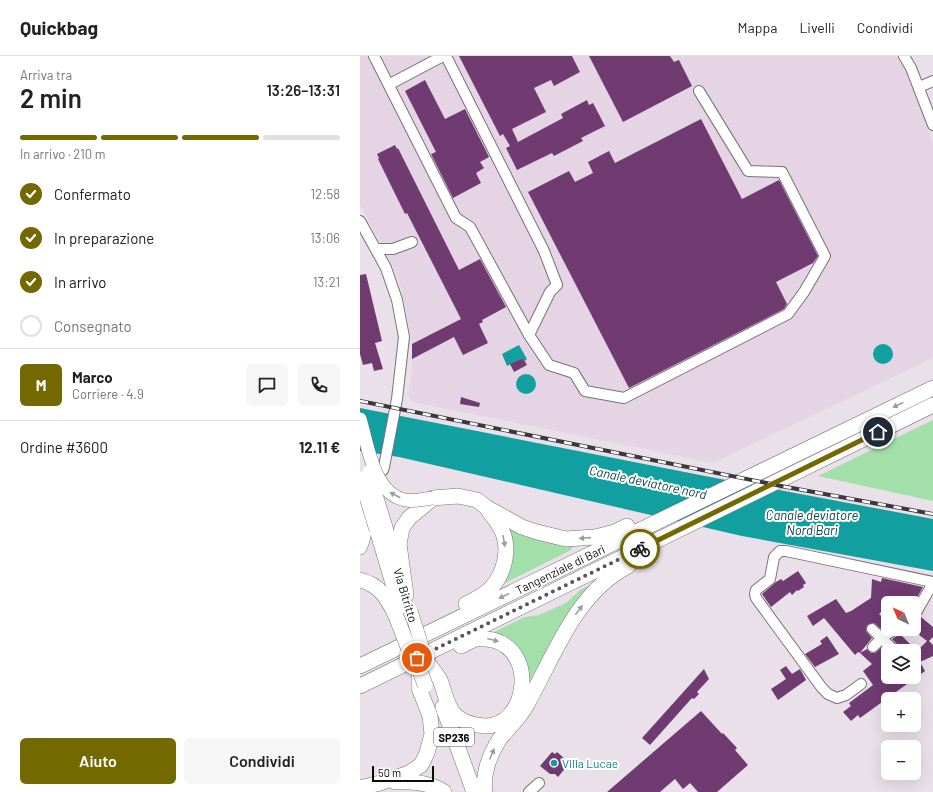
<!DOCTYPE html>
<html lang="it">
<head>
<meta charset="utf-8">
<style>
	body { margin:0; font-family:Barlow,sans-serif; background:#f6f6f6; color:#222; height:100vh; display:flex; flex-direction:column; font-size:15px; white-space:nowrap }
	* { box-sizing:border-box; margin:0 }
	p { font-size:13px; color:#767676 }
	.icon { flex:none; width:22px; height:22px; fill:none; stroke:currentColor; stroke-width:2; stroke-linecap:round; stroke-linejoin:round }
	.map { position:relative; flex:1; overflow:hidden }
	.panel { display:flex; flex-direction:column; background:#fff; width:360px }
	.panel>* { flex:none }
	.needle { width:26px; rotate:316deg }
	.buttons { position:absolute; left:521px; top:540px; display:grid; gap:8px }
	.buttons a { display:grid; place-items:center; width:40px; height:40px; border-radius:6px; background:#fff; box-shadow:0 4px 16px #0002; font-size:20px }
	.scale { position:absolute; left:12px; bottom:10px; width:62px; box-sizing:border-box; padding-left:4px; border:2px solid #0d0a0d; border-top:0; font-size:11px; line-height:14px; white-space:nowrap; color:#0d0a0d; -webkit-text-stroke:3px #fff; paint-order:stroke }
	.pin { position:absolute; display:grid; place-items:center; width:34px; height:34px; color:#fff; margin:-17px; border:2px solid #fff; border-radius:50%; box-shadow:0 1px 4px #0007 }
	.courier { position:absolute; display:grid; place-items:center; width:40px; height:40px; margin:-20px; border:3px solid #736900; border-radius:50%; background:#fff; color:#222; box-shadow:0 1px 5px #0007 }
	.overview em { font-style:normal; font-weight:600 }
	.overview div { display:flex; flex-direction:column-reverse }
	.overview { display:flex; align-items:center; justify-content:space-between; height:68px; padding:0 20px }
	h1 { font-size:26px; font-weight:600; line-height:30px }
	.bar { display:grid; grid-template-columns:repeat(4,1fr); gap:6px 4px; align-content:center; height:48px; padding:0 20px }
	.bar i { height:5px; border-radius:3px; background:#e0e0e0 }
	.bar .selected { background:#736900 }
	.bar p { grid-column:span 4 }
	.line { display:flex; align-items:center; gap:10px; padding:0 20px; border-top:1px solid #e0e0e0 }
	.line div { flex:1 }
	.round { display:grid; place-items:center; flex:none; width:42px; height:42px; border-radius:6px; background:#f6f6f6 }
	ol { padding:0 20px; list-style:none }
	li { display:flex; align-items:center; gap:12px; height:44px }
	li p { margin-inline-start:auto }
	li .icon { padding:4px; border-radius:50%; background:#736900; color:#fff; stroke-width:4 }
	li:last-child { color:#767676 }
	li i { width:22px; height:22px; border:2px solid #e0e0e0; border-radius:50% }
	.primary-button { display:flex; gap:8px; margin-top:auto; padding:8px 20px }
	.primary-button a { flex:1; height:46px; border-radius:6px; background:#736900; color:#fff; font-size:16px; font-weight:600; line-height:46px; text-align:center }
	.primary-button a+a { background:#f6f6f6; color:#222 }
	header { display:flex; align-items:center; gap:24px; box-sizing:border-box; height:56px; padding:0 20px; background:#fff; border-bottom:1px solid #e0e0e0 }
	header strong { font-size:19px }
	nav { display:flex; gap:22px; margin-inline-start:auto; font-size:14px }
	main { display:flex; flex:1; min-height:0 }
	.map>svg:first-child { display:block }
</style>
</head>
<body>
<header>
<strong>Quickbag</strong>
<nav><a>Mappa</a><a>Livelli</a><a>Condividi</a></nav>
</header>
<main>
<section class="panel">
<div class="overview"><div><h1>2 min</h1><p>Arriva tra</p></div><em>13:26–13:31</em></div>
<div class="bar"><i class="selected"></i><i class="selected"></i><i class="selected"></i><i></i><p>In arrivo · 210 m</p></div>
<ol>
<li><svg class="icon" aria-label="check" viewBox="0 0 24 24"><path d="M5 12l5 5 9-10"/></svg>Confermato<p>12:58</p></li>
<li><svg class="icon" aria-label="check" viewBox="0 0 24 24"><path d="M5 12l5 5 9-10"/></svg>In preparazione<p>13:06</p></li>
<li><svg class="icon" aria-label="check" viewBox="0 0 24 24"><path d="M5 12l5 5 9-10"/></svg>In arrivo<p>13:21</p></li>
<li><i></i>Consegnato</li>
</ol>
<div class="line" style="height:72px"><b class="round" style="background:#736900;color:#fff">M</b><div><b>Marco</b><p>Corriere · 4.9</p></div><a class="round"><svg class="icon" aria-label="chat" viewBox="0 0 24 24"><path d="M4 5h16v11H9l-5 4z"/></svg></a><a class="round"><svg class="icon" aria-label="phone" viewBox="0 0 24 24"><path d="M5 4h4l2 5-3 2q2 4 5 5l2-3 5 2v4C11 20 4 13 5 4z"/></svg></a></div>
<div class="line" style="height:52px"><div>Ordine #3600</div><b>12.11 €</b></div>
<div class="primary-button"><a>Aiuto</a><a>Condividi</a></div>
</section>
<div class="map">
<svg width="573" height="736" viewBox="0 0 573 736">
	<rect width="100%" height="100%" fill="#eae0ea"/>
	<path fill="#e4d4e4" d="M0 0H537L546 12 573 88V302L353 407 53 346 48 340 52 314V286L46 253 39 223 0 149Z"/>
	<g fill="#a3e0a9">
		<path d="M573 364V445L458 420Z"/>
		<path d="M147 472 212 489 213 491 209 495 139 530Z"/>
		<path d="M236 526 166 639V631L132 577 165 561 179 559 206 547 220 534Z"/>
	</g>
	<g fill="#119f9f">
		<circle cx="523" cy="298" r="10"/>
		<path d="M159 289 167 303 165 305 163 302 147 310 142 298Z"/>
		<circle cx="166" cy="328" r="10"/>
		<path d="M0 352 345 420 573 463V515L382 480 39 401 0 395Z"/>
	</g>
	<g fill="#703b71">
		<path d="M99 0H212L220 16 194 30 191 24 174 32 186 56 152 73 158 86 203 62 201 58 227 44 229 49 233 47 245 70 221 82 223 85 194 100 192 97 157 114 146 92 150 90 143 78 140 80Z"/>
		<path d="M229 0H310L314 6 319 4 332 30 263 66Z"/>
		<path d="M65 24 85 63 105 53 129 101 120 106 124 112 116 117 121 127 93 142 71 98 76 96 45 35Z"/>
		<path d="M341 63 382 143 419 124 458 200 453 207 416 226 427 248 424 253 269 332 168 136 209 115 215 126 233 117 228 106 249 95 255 107Z"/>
		<path d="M35 89 37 93 38 92 99 214 120 203 146 251 122 264 123 266 119 268 128 287 103 299 94 281 52 303V288L101 263 47 157 45 158 18 103 19 102 17 98Z"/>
		<path d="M6 218 22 285 15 287 23 313 14 315 12 307 3 309 0 298V219Z"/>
		<path d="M163 302 167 309 154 316 150 308Z"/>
		<path d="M101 341 120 347 119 351 100 348Z"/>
		<path d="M438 515 446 527 443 529 444 531 438 535 437 534 432 539 430 536 411 551 402 538 416 526 421 523 423 525Z"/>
		<path d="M522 522 563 531 554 547 538 540 537 542 543 547H528V555L525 552 519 558 528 566 521 573 514 567 507 569 506 575 512 582 500 597 498 596 495 599 464 562 453 570 447 560 476 543 486 557 491 555 511 542 512 523 521 526Z"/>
		<path d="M561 561 573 571V581L569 585 573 589V600L560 606 565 615 500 662 498 659 491 665 483 656 491 650 489 647 513 629 503 615 512 608 500 597 507 593 511 597H515L522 591 528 597V621H554V595H541L540 591 532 583 540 578 557 595 567 585 554 575V566L558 565Z"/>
		<path d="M467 580 479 598 455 611 445 598 462 588 460 585Z"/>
		<path d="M426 610 432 618 440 613 446 624 418 644 411 633 426 623 420 614Z"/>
		<path d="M344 613 349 623 337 636 339 638 334 643 332 642 290 689 282 682Z"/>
		<path d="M341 655 362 678 363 677 377 692 375 694 388 709 357 736H338L330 727 323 733 315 723 300 736H247Z"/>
		<path d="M192 696 195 698 197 696 205 703 203 705 208 709 198 721 195 718H190L180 710Z"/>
	</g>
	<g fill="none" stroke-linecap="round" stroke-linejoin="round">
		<defs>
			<g id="minor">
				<path d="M14 0 96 162 110 171 169 279 189 309 214 317 225 335 264 342 428 258 444 236 465 200 422 116 388 115 339 35"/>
				<path d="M86 0 184 195 197 229 190 236 169 279"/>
				<path d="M544 0 551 12 573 69"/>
				<path d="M30 28 83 0"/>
				<path d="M559 31 573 25"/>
				<path d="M0 165 26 212 37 244 44 281 37 343 24 411 23 414 11 421"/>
				<path d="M17 193H33L52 186"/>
				<path d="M554 560 573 527"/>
				<path d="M512 573 535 595"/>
				<path d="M513 591 525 579 536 573"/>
				<path d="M501 628 486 639 477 642 468 638 462 632 396 542 395 538 396 534 410 523 414 501 420 495H426L573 526"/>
				<path d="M169 736 179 727"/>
			</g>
			<g id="major">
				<path d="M0 445C5 461 8 476 0 492"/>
				<path d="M25 468 37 509"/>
				<path d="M16 474 41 558"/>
			</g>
			<g id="highway">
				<path d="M0 524C19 528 28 543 36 560"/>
				<path d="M46 539 39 488 42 472 49 462 73 442 98 440 117 444 126 451 162 471 177 476 206 483 235 481 255 476 267 470"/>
				<path d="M106 548C116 543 125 539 132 531 145 516 150 492 142 475 139 467 132 460 128 454"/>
				<path d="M67 606C71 612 77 618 80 624 85 635 86 651 96 660 104 667 114 669 124 670 166 672 179 596 133 584 127 583 121 582 115 583 110 585 106 588 101 590"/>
				<path d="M0 610 573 332"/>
				<path d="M0 630 573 349"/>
				<path d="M83 651 114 736"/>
				<path d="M35 726C52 725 69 726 84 736"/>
				<path d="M0 732 20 727 49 717 61 709 67 697 72 678 70 660 59 632V616"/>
				<path d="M125 736C122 719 130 698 139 684 148 672 159 663 166 650 194 601 215 537 268 510"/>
			</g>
		</defs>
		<use href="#minor" stroke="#7a717a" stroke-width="12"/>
		<use href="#major" stroke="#7a717a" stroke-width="14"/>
		<use href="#highway" stroke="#7a717a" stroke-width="16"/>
		<use href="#minor" stroke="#fff" stroke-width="10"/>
		<use href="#major" stroke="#fff" stroke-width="13"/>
		<use href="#highway" stroke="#fff" stroke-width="15"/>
		<defs>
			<path id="rail" d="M0 345 421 430 573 458"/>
		</defs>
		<use href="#rail" stroke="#3b373b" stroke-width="4"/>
		<use href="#rail" stroke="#fff" stroke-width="2.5" stroke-dasharray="8" stroke-linecap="butt"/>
		<defs>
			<g id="major-bridge">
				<path d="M0 363C8 389 13 437 45 444 54 446 63 443 73 442"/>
				<path d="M9 416 25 468"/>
				<path d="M0 422 16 474"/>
				<path d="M51 555 67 606"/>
			</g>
			<path id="highway-bridge" d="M36 560 48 591 55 600 65 629"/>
		</defs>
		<use href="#major-bridge" stroke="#7a717a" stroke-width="14" stroke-linecap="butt"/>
		<use href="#highway-bridge" stroke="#7a717a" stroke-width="16" stroke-linecap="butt"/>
		<use href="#major-bridge" stroke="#fff" stroke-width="13"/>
		<use href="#highway-bridge" stroke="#fff" stroke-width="15"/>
	</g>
	<defs><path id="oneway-solid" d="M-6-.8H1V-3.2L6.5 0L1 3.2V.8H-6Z"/></defs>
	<g fill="#9e9d9e">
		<use href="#oneway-solid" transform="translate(538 349) rotate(154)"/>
		<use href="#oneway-solid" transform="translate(35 439) rotate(-152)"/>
		<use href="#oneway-solid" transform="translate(225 482) rotate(176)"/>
		<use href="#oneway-solid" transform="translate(144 485) rotate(80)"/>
		<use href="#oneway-solid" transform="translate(144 540) rotate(154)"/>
		<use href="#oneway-solid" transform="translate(219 554) rotate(-53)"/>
		<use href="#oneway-solid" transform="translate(133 584) rotate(15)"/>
		<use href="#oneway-solid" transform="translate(132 698) rotate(-67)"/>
	</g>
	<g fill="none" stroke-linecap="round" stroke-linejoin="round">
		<path stroke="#5a555a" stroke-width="4" stroke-dasharray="0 7.2" d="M57 602 280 493"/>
		<path stroke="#736900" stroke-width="5" d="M280 493 518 376"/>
	</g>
	<circle fill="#0f9aa8" stroke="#fff" stroke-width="1.5" cx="194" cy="707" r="4"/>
	<g text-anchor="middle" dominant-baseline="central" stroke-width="4" stroke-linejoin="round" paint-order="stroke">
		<rect fill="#fff" stroke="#565456" stroke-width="1" x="74" y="672" width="40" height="18" rx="3"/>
		<g font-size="11" font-weight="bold" fill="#0d0a0d">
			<text x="94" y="681">SP236</text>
		</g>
		<g font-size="12" fill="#0d0a0d" stroke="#fff">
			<text transform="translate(200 513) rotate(-26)">Tangenziale di Bari</text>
			<text transform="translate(46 539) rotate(73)">Via Bitritto</text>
		</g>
		<g font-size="12" fill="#0d838f" stroke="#fff" text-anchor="start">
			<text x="202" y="707">Villa Lucae</text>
		</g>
		<g font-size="13" font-style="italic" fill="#0d4444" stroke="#fff">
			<text transform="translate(288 426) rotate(12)">Canale deviatore nord</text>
			<text x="452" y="459">Canale deviatore<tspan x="452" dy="15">Nord Bari</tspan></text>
		</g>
	</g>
</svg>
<div class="buttons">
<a><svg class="needle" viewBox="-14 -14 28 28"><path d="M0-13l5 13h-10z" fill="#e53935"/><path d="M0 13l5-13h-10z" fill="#767676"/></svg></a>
<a><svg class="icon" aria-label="layers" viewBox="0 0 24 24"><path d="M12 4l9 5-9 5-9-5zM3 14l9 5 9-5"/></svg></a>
<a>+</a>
<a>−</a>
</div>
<div class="scale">50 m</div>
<div class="pin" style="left:57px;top:602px;background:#ea580c"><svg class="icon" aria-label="bag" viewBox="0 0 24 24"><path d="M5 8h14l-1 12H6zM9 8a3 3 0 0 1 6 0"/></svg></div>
<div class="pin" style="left:518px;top:376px;background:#1f2937"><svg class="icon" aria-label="home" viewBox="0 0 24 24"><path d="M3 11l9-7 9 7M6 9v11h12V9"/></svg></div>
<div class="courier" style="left:280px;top:493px"><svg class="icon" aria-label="bike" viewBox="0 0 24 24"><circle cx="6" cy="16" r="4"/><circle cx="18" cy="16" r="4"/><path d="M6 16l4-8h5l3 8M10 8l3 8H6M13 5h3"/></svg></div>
</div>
</main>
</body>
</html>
